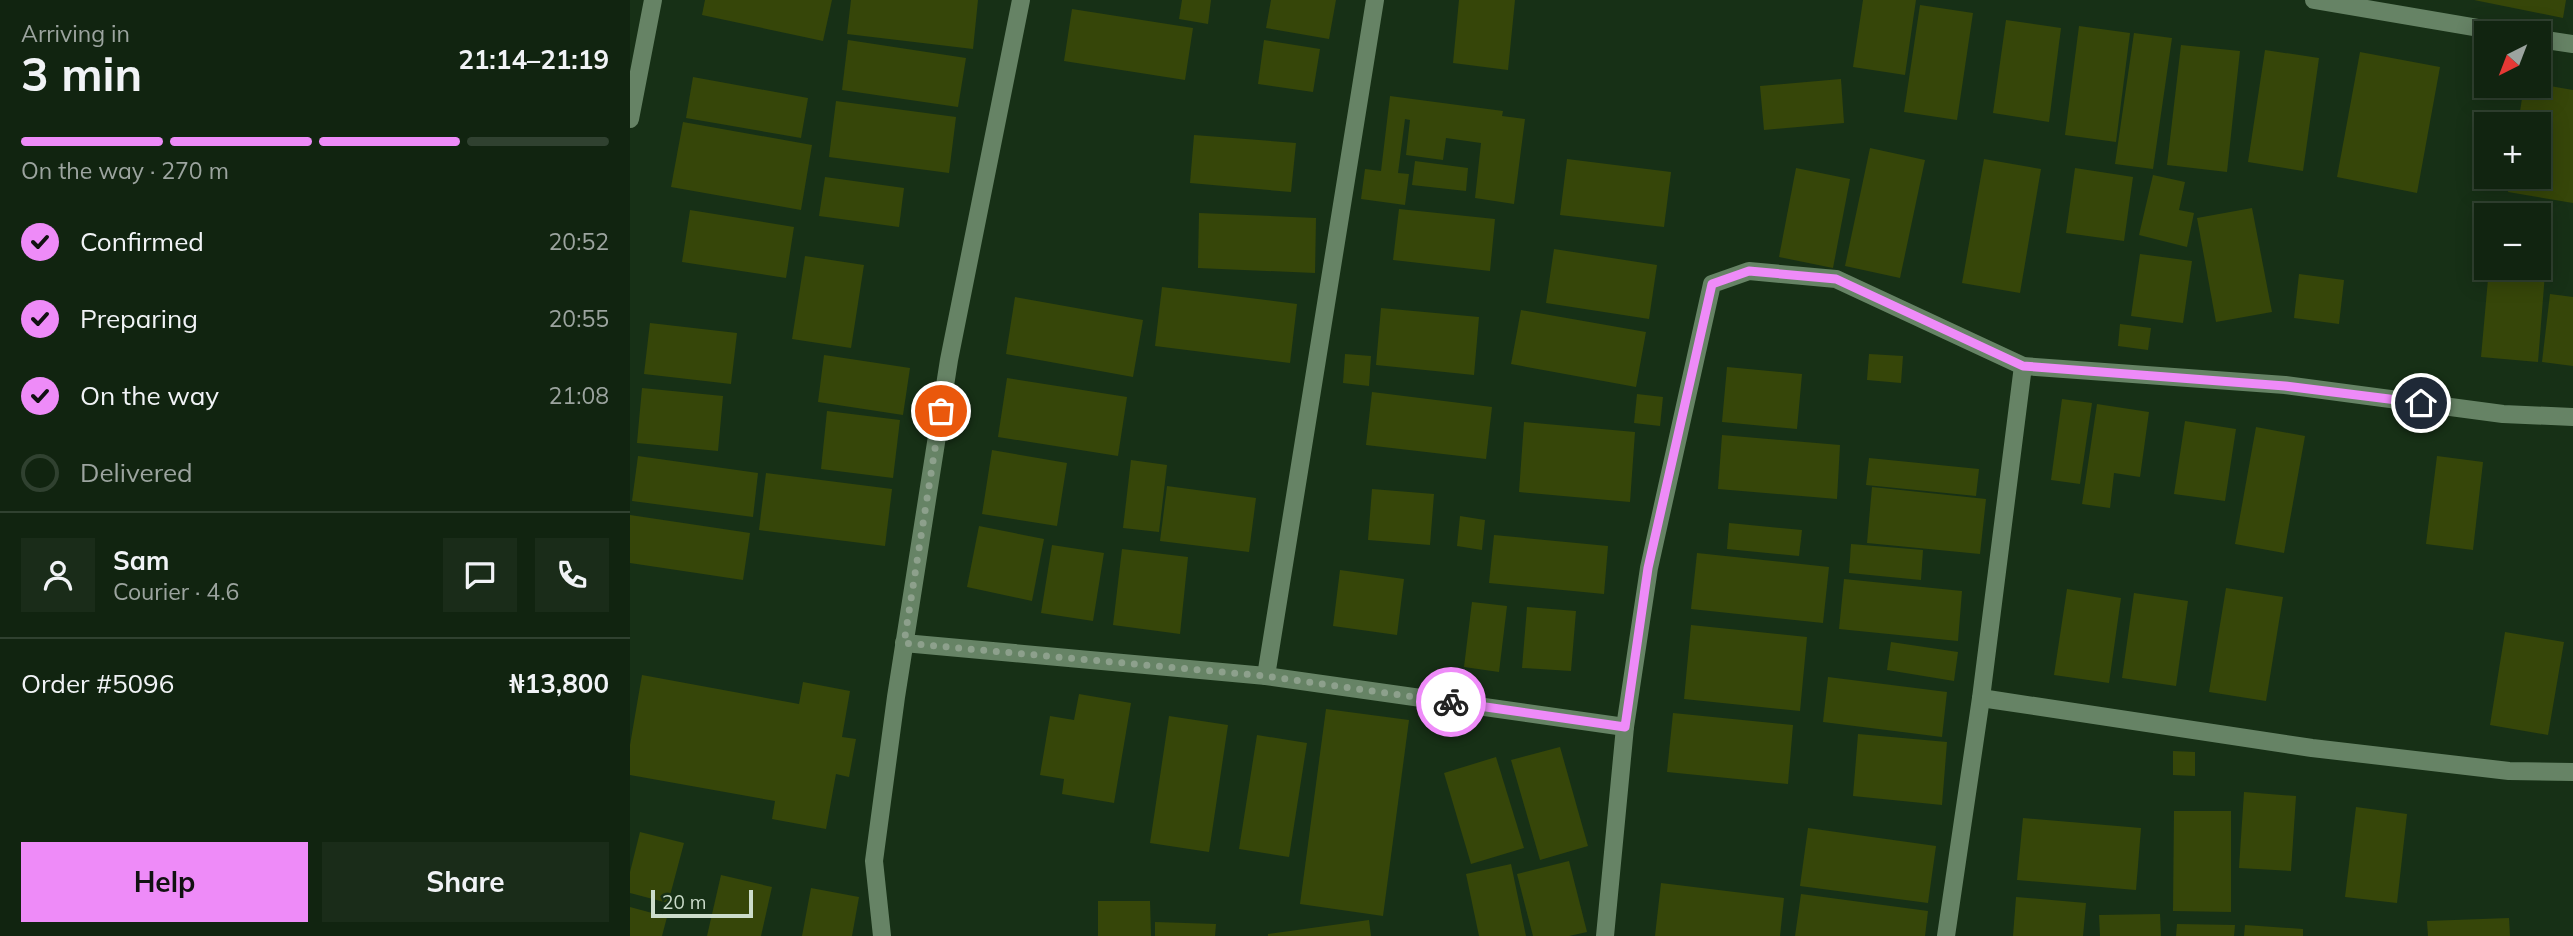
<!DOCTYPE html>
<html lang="en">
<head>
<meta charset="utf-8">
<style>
	body { margin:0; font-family:Mulish,sans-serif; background:#1a2c19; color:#f1f3f6; height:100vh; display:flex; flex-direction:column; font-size:26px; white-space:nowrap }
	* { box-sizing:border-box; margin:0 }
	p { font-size:23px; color:#9ca49f }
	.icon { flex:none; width:38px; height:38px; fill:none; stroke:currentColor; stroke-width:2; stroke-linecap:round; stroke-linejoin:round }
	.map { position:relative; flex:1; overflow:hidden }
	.panel { display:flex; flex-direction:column; background:#112410; width:630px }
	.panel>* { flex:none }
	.needle { width:46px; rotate:222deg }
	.tools { position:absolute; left:1844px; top:21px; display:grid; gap:14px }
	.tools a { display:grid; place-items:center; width:77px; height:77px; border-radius:0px; background:#112410; box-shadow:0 4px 18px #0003,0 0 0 2px #304130; font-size:35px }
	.scale { position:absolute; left:21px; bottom:18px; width:102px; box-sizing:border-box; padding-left:7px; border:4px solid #ccdccb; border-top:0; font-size:19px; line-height:24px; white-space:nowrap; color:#ccdccb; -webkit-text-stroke:5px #173016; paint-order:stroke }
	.pin { position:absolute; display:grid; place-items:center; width:60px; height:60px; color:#fff; margin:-30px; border:4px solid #fff; border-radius:50%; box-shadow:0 2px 7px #0007 }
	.courier { position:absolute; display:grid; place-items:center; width:70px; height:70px; margin:-35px; border:5px solid #ee8bf8; border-radius:50%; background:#fff; color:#222; box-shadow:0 2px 9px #0007 }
	.summary em { font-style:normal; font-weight:700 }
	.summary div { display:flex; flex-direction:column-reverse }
	.summary { display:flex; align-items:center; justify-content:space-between; height:119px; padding:0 21px }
	h1 { font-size:46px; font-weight:700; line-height:52px }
	.bar { display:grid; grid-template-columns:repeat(4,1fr); gap:10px 7px; align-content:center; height:84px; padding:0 21px }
	.bar i { height:9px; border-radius:5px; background:#304130 }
	.bar .selected { background:#ee8bf8 }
	.bar p { grid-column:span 4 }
	.line { display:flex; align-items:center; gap:18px; padding:0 21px; border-top:2px solid #304130 }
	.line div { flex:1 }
	.round { display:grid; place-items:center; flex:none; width:74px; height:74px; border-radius:0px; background:#1a2c19 }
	ol { padding:0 21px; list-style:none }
	li { display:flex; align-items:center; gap:21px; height:77px }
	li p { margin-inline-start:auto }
	li .icon { padding:7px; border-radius:50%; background:#ee8bf8; color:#111; stroke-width:4 }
	li:last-child { color:#9ca49f }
	li i { width:38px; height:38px; border:4px solid #304130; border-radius:50% }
	.primary-button { display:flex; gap:14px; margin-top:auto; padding:14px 21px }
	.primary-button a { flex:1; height:80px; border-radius:0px; background:#ee8bf8; color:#111; font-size:28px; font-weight:700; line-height:80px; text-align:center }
	.primary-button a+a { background:#1a2c19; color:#f1f3f6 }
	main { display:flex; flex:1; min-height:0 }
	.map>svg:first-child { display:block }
</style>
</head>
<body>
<main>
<section class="panel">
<div class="summary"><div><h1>3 min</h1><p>Arriving in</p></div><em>21:14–21:19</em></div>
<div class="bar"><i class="selected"></i><i class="selected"></i><i class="selected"></i><i></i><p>On the way · 270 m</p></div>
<ol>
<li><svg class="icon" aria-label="check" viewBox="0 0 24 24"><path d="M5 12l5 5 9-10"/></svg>Confirmed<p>20:52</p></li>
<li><svg class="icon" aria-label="check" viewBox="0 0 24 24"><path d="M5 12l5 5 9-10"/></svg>Preparing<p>20:55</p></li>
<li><svg class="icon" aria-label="check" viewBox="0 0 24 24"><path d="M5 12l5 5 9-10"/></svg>On the way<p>21:08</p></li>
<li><i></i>Delivered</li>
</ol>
<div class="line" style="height:126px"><a class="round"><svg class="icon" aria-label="person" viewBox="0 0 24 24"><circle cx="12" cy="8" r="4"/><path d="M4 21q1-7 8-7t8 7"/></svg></a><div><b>Sam</b><p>Courier · 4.6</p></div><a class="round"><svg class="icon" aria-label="chat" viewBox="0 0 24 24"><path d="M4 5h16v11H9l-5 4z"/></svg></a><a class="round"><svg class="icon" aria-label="phone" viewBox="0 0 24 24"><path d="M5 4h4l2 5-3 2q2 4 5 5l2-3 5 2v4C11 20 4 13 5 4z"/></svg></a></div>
<div class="line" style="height:91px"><div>Order #5096</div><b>₦13,800</b></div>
<div class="primary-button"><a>Help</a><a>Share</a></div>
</section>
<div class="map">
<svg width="1943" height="936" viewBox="0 0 1943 936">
	<rect width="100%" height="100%" fill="#173016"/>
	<g fill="#364609">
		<path d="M75 0H202L193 41 72 15Z"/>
		<path d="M221 0H348L343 49 217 34Z"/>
		<path d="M552 0H581L578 24 549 19Z"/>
		<path d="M641 0H706L699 39 636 28Z"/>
		<path d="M829 0H885L878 70 823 63Z"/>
		<path d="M1233 0H1286L1275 75 1223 67Z"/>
		<path d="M1844 0H1936L1933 18Z"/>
		<path d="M1290 5 1343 13 1327 120 1274 112Z"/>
		<path d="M442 9 563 28 555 80 434 61Z"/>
		<path d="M1376 20 1431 28 1419 122 1363 113Z"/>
		<path d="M1449 26 1500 33 1486 142 1435 135Z"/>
		<path d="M1504 33 1542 38 1523 169 1485 164Z"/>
		<path d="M218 40 336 58 328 107 212 90Z"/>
		<path d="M634 40 690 49 683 92 628 84Z"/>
		<path d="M1551 45 1610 51 1597 172 1537 165Z"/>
		<path d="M1635 50 1689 58 1673 171 1618 162Z"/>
		<path d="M1730 52 1810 67 1787 193 1707 177Z"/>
		<path d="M63 77 178 98 171 138 56 118Z"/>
		<path d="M1211 79 1214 123 1134 130 1130 86Z"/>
		<path d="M1909 84 1943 90V203L1878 192 1880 177H1909V124H1888L1894 86Z"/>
		<path d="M760 96 873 111 872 116 895 119 884 204 845 198 851 143 816 138 813 160 776 155 780 120 775 119 768 173 779 174 775 205 731 199 735 169 751 171Z"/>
		<path d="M206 101 326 117 319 173 199 157Z"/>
		<path d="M53 122 182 145 171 210 41 187Z"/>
		<path d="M564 135 666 143 661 192 560 183Z"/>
		<path d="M1240 148 1295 160 1270 278 1215 266Z"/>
		<path d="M937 159 1041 172 1034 227 930 215Z"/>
		<path d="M1354 159 1411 169 1390 293 1332 283Z"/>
		<path d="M785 161 838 168 836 191 782 185Z"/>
		<path d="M1166 168 1220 179 1203 268 1149 257Z"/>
		<path d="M1445 168 1503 177 1494 241 1436 233Z"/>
		<path d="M1523 175 1555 182 1549 210 1564 213 1557 247 1509 235Z"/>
		<path d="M195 177 274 188 269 227 189 216Z"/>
		<path d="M1622 208 1642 312 1586 322 1567 218Z"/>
		<path d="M769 209 865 219 860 271 763 260Z"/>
		<path d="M60 210 164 227 156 278 52 262Z"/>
		<path d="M569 213 686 218 685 273 568 268Z"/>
		<path d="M1909 247 1917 248 1908 362 1851 357 1859 268H1909Z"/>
		<path d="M924 249 1027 265 1019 319 916 303Z"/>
		<path d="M1510 254 1562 261 1553 323 1501 316Z"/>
		<path d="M175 256 234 265 221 348 162 339Z"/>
		<path d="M1669 274 1714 280 1709 324 1664 318Z"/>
		<path d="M532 287 667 304 660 363 525 346Z"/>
		<path d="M1920 294 1943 297V366L1912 362Z"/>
		<path d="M385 297 513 320 503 377 376 354Z"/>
		<path d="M751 308 849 317 844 375 746 365Z"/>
		<path d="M891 310 1016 332 1006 387 881 364Z"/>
		<path d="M20 323 107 333 101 384 14 374Z"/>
		<path d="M1490 324 1521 328 1518 350 1488 346Z"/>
		<path d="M715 354 741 356 739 386 713 383Z"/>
		<path d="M1239 354 1273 356 1271 383 1237 380Z"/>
		<path d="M194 355 280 368 273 415 188 402Z"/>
		<path d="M1097 367 1172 374 1167 429 1092 422Z"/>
		<path d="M377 378 497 397 488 456 368 437Z"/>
		<path d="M12 388 93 396 88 451 7 443Z"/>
		<path d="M742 392 862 407 856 459 736 445Z"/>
		<path d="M1007 394 1033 397 1030 426 1004 423Z"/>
		<path d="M1432 399 1462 403 1450 484 1421 480Z"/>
		<path d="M1467 404 1519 412 1510 477 1484 473 1480 508 1452 504Z"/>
		<path d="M197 411 270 420 263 478 191 469Z"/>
		<path d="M1555 421 1606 429 1595 501 1544 494Z"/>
		<path d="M894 422 1005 432 1000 502 889 492Z"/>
		<path d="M1626 427 1675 436 1654 553 1605 544Z"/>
		<path d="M1092 435 1210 445 1207 499 1088 489Z"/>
		<path d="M362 450 437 463 427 526 352 514Z"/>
		<path d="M8 456 128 473 123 517 2 501Z"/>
		<path d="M1807 456 1853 462 1843 550 1796 544Z"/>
		<path d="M1239 458 1349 469 1346 496 1236 485Z"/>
		<path d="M501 460 537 465 529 532 493 528Z"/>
		<path d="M136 473 262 489 255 546 129 530Z"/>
		<path d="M537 486 626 498 619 552 530 541Z"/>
		<path d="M1242 487 1356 499 1350 554 1237 543Z"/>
		<path d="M742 489 804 494 800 545 738 540Z"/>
		<path d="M0 515 120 533 113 580 0 563Z"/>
		<path d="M830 516 855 520 852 550 827 546Z"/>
		<path d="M1099 523 1172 530 1169 556 1097 549Z"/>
		<path d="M349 526 414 539 402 601 337 587Z"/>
		<path d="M864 535 978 546 974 594 859 583Z"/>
		<path d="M1221 544 1293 550 1291 580 1219 573Z"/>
		<path d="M422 545 474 553 463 621 411 613Z"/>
		<path d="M492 549 558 557 550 634 483 625Z"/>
		<path d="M1067 553 1199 567 1193 623 1061 609Z"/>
		<path d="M710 570 774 579 767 635 703 626Z"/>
		<path d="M1214 579 1332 591 1328 641 1209 629Z"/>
		<path d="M1596 588 1653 597 1636 701 1579 692Z"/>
		<path d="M1437 589 1491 598 1479 683 1424 675Z"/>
		<path d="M1504 593 1558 601 1546 686 1492 678Z"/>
		<path d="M842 602 877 606 869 672 834 667Z"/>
		<path d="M897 607 946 611 941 671 892 668Z"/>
		<path d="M1061 625 1177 637 1170 711 1054 699Z"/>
		<path d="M1875 632 1934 642 1918 735 1860 725Z"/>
		<path d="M1261 642 1328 652 1324 681 1257 670Z"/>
		<path d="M12 675 169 704 173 682 220 691 212 737 226 739 219 777 206 774 196 829 142 819 145 801 0 775V745Z"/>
		<path d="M1198 677 1317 692 1312 737 1193 722Z"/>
		<path d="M449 694 501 703 484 803 432 794 434 779 410 775 420 716 444 720Z"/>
		<path d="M696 709 779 720 753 916 670 904Z"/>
		<path d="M1043 713 1163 725 1158 784 1037 772Z"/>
		<path d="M539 716 598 725 579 852 520 843Z"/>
		<path d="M1228 734 1317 742 1312 805 1223 796Z"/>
		<path d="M627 735 677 743 659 857 609 849Z"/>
		<path d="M930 747 958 846 910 860 881 760Z"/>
		<path d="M1543 751 1565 752V776L1543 775Z"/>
		<path d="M866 757 894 848 841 864 814 773Z"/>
		<path d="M1614 792 1666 796 1661 871 1609 868Z"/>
		<path d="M1726 807 1777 814 1767 903 1715 897Z"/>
		<path d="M1544 811H1601V912L1543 911Z"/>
		<path d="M1393 818 1511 828 1506 890 1387 880Z"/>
		<path d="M1178 828 1306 846 1298 903 1170 886Z"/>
		<path d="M10 832 54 843 38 903 0 893V872Z"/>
		<path d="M939 861 957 932 939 936H903L887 874Z"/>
		<path d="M881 864 896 936H849L836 874Z"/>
		<path d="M91 875 142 887 131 936H77Z"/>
		<path d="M1031 883 1154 898 1150 936H1025Z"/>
		<path d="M181 888 229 897 222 936H172Z"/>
		<path d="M1171 894 1298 911 1295 936H1165Z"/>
		<path d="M1386 897 1456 903 1453 936H1383Z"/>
		<path d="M468 901H520L521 936H468Z"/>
		<path d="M0 907 37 917 32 936H0Z"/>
		<path d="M1530 914 1531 936H1470L1469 915Z"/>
		<path d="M1879 918 1880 936H1798L1797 921Z"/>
		<path d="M739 920 741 936H638V934Z"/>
		<path d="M525 922 586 924 585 936H525Z"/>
		<path d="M1547 924 1605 925 1604 936H1546Z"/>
		<path d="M1615 925 1673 929V936H1614Z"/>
	</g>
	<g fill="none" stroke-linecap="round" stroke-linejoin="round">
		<g stroke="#668365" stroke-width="18">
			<path d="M1684 0 1878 33"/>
			<path d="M1909 39 1943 44"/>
			<path d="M0 119 23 0"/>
			<path d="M274 643 636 676 995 727"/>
			<path d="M636 676 745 0"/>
			<path d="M1351 698 1682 748 1879 771 1943 772"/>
			<path d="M252 936 244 861 266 697 319 360 391 0"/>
			<path d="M975 936 995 727 1019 568 1082 284 1119 271 1206 279 1393 366 1655 385 1873 414 1943 417"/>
			<path d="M1316 936 1351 698 1393 366"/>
		</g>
	</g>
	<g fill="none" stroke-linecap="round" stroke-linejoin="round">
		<path stroke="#8da08c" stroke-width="7" stroke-dasharray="0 12.6" d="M311 411 274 643 636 676 821 702"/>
		<path stroke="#ee8bf8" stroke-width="9" d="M821 702 995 727 1018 568 1082 284 1119 271 1206 279 1393 366 1655 386 1791 403"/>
	</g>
</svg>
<div class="tools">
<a><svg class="needle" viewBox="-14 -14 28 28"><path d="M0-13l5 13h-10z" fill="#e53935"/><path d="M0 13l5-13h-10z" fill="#9ca49f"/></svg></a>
<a>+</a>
<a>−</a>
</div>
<div class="scale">20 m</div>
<div class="pin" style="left:311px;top:411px;background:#ea580c"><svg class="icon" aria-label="bag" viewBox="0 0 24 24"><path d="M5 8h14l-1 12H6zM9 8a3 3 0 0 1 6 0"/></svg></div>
<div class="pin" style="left:1791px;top:403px;background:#1f2937"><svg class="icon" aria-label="home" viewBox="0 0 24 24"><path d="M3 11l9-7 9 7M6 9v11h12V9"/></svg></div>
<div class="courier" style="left:821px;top:702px"><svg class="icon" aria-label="bike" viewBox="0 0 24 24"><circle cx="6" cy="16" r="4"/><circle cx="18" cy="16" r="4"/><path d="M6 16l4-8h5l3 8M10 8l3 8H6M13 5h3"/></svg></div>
</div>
</main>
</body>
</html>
